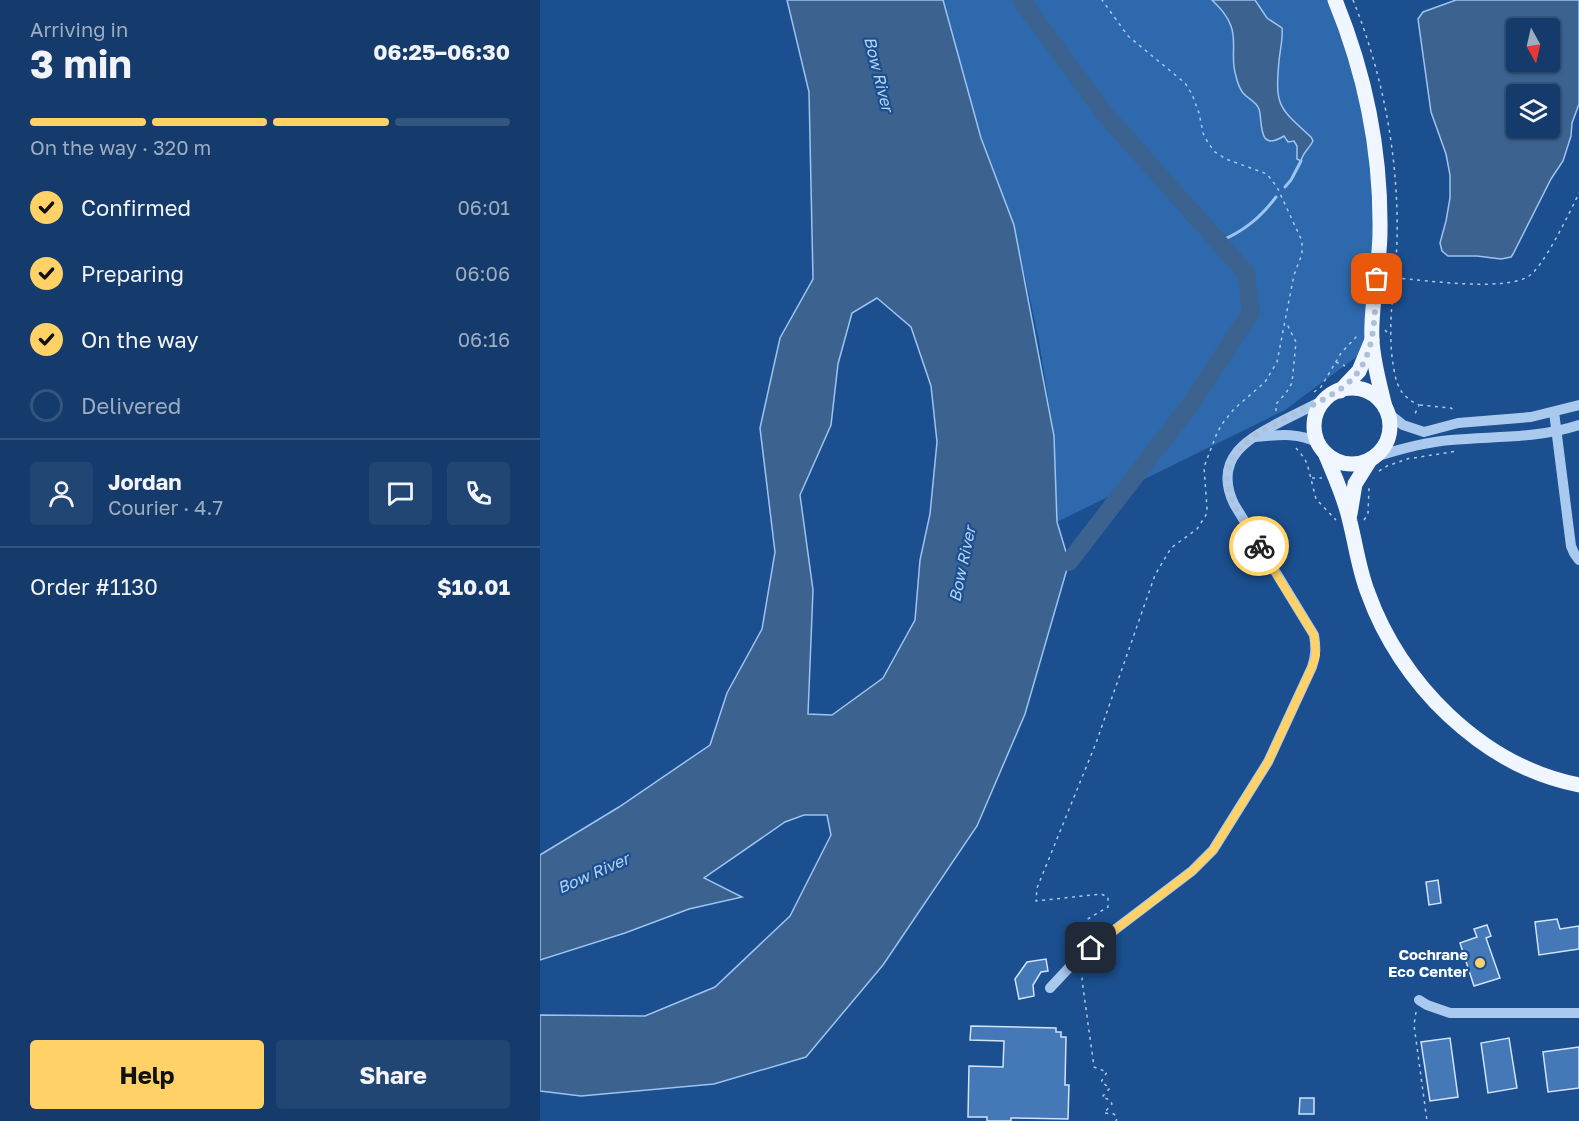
<!DOCTYPE html>
<html lang="en">
<head>
<meta charset="utf-8">
<style>
	body { margin:0; font-family:"Golos Text",sans-serif; background:#214673; color:#f1f3f6; height:100vh; display:flex; flex-direction:column; font-size:22px; white-space:nowrap }
	* { box-sizing:border-box; margin:0 }
	p { font-size:20px; color:#9dadc1 }
	.icon { flex:none; width:33px; height:33px; fill:none; stroke:currentColor; stroke-width:2; stroke-linecap:round; stroke-linejoin:round }
	.map { position:relative; flex:1; overflow:hidden }
	.sheet { display:flex; flex-direction:column; background:#143b6b; width:540px }
	.sheet>* { flex:none }
	.needle { width:39px; rotate:172deg }
	.controls { position:absolute; left:966px; top:18px; display:grid; gap:12px }
	.controls a { display:grid; place-items:center; width:54px; height:54px; border-radius:6px; background:#143b6b; box-shadow:0 2px 4px #0004,0 0 0 2px #33557e; font-size:30px }
	.pin { position:absolute; display:grid; place-items:center; width:51px; height:51px; color:#fff; margin:-26px; border-radius:12px; box-shadow:0 3px 9px #0006 }
	.courier { position:absolute; display:grid; place-items:center; width:60px; height:60px; margin:-30px; border:4px solid #ffd166; border-radius:50%; background:#fff; color:#222; box-shadow:0 2px 8px #0007 }
	.headline em { font-style:normal; font-weight:700 }
	.headline div { display:flex; flex-direction:column-reverse }
	.headline { display:flex; align-items:center; justify-content:space-between; height:102px; padding:0 30px }
	h1 { font-size:39px; font-weight:700; line-height:45px }
	.bar { display:grid; grid-template-columns:repeat(4,1fr); gap:9px 6px; align-content:center; height:72px; padding:0 30px }
	.bar i { height:8px; border-radius:4px; background:#33557e }
	.bar .on { background:#ffd166 }
	.bar p { grid-column:span 4 }
	.line { display:flex; align-items:center; gap:15px; padding:0 30px; border-top:2px solid #33557e }
	.line div { flex:1 }
	.round { display:grid; place-items:center; flex:none; width:63px; height:63px; border-radius:6px; background:#214673 }
	ol { padding:0 30px; list-style:none }
	li { display:flex; align-items:center; gap:18px; height:66px }
	li p { margin-inline-start:auto }
	li .icon { padding:6px; border-radius:50%; background:#ffd166; color:#111; stroke-width:4 }
	li:last-child { color:#9dadc1 }
	li i { width:33px; height:33px; border:3px solid #33557e; border-radius:50% }
	.action { display:flex; gap:12px; margin-top:auto; padding:12px 30px }
	.action a { flex:1; height:69px; border-radius:6px; background:#ffd166; color:#111; font-size:24px; font-weight:700; line-height:69px; text-align:center }
	.action a+a { background:#214673; color:#f1f3f6 }
	main { display:flex; flex:1; min-height:0 }
	.map>svg:first-child { display:block }
</style>
</head>
<body>
<main>
<section class="sheet">
<div class="headline"><div><h1>3 min</h1><p>Arriving in</p></div><em>06:25–06:30</em></div>
<div class="bar"><i class="on"></i><i class="on"></i><i class="on"></i><i></i><p>On the way · 320 m</p></div>
<ol>
<li><svg class="icon" aria-label="check" viewBox="0 0 24 24"><path d="M5 12l5 5 9-10"/></svg>Confirmed<p>06:01</p></li>
<li><svg class="icon" aria-label="check" viewBox="0 0 24 24"><path d="M5 12l5 5 9-10"/></svg>Preparing<p>06:06</p></li>
<li><svg class="icon" aria-label="check" viewBox="0 0 24 24"><path d="M5 12l5 5 9-10"/></svg>On the way<p>06:16</p></li>
<li><i></i>Delivered</li>
</ol>
<div class="line" style="height:108px"><a class="round"><svg class="icon" aria-label="person" viewBox="0 0 24 24"><circle cx="12" cy="8" r="4"/><path d="M4 21q1-7 8-7t8 7"/></svg></a><div><b>Jordan</b><p>Courier · 4.7</p></div><a class="round"><svg class="icon" aria-label="chat" viewBox="0 0 24 24"><path d="M4 5h16v11H9l-5 4z"/></svg></a><a class="round"><svg class="icon" aria-label="phone" viewBox="0 0 24 24"><path d="M5 4h4l2 5-3 2q2 4 5 5l2-3 5 2v4C11 20 4 13 5 4z"/></svg></a></div>
<div class="line" style="height:78px"><div>Order #1130</div><b>$10.01</b></div>
<div class="action"><a>Help</a><a>Share</a></div>
</section>
<div class="map">
<svg width="1039" height="1121" viewBox="0 0 1039 1121">
	<rect width="100%" height="100%" fill="#1b4f8f"/>
	<path fill="#2e69ad" d="M403 0H795L837 166 827 349 745 410 517 522 514 436 499 341 475 230 441 138Z"/>
	<g fill="#3c6290" stroke="#9cc4f0" stroke-width="1.5" fill-rule="evenodd">
		<path d="M247 0H403L441 138 474 225 514 436 517 522 529 562 485 714 437 826 343 965 266 1057 174 1084 41 1096 0 1091V1015L105 1016 175 987 250 916 291 835 287 815H264L245 822 164 878 202 897 149 909 85 933 0 960V855L79 807 170 745 187 693 222 629 235 552 220 428 240 338 273 279 269 92ZM337 298 371 327 391 386 397 442 390 514 380 560 375 620 343 678 292 715 268 714 273 590 260 495 291 425 298 364 312 313Z"/>
		<path d="M672 0H715L727 18 742 28C743 40 740 50 739 61 735 106 738 107 771 137L773 141C769 149 763 152 761 161L757 159V146L754 141 748 142 744 136C717 153 723 122 719 109 716 101 708 99 703 93 700 89 697 81 696 76 690 59 697 42 691 26 687 15 680 8 672 0Z"/>
		<path d="M916 0H1039V104L1032 123 1031 136 1023 161 1011 179 973 254 971 257 961 259 937 256H908L902 251 900 243 906 221 910 198V175L906 154 891 112 878 19 883 12ZM1010 28V62H976V28ZM1010 94V128H976V94Z"/>
	</g>
	<g fill="none" stroke-linecap="round" stroke-linejoin="round">
		<g stroke="#9cc4f0" stroke-width="3">
			<path d="M745 187 751 180 761 161"/>
			<path d="M678 242C703 232 720 218 736 197"/>
		</g>
		<path stroke="#3c6290" stroke-width="18" d="M481 0 564 113 706 273 711 312 650 405 529 562"/>
	</g>
	<g fill="#4478b7" stroke="#cfe3fa" stroke-width="1.5">
		<path d="M898 880 901 903 889 905 886 882Z"/>
		<path d="M1017 919 1020 929 1039 926V949L999 955 995 922Z"/>
		<path d="M947 925 951 936 946 938 960 978 934 986 920 943 937 937 934 929Z"/>
		<path d="M506 959 508 971 501 972 493 985 494 996 479 999 475 979 487 962Z"/>
		<path d="M431 1026 516 1028V1032H521V1037H526L525 1085H529L528 1119 471 1118V1121H447V1117H428L429 1066 463 1067 464 1041 430 1040Z"/>
		<path d="M910 1038 918 1097 890 1101 881 1042Z"/>
		<path d="M969 1038 977 1088 948 1093 941 1043Z"/>
		<path d="M1039 1047V1088L1008 1092 1003 1052Z"/>
		<path d="M760 1098H774V1114H759Z"/>
	</g>
	<g fill="none" stroke-linecap="round" stroke-linejoin="round">
		<g stroke="#a9c9ee" stroke-width="1.5" stroke-dasharray="3 4.5" stroke-linecap="butt">
			<path d="M813 0C844 77 859 160 857 242 855 285 846 328 854 370 857 388 863 398 879 405L874 416"/>
			<path d="M855 278C886 280 965 292 989 276 1004 266 1030 212 1039 193"/>
			<path d="M845 330 850 336"/>
			<path d="M796 362 805 366"/>
			<path d="M774 392 781 387 801 353 818 335"/>
			<path d="M880 405 911 408 916 412"/>
			<path d="M736 411V404L746 393 752 383 756 342 746 322"/>
			<path d="M756 448 765 459 768 467 776 499 796 520"/>
			<path d="M874 458 917 451"/>
			<path d="M839 471 847 466 873 457"/>
			<path d="M772 478H782"/>
			<path d="M824 520 828 514 829 487"/>
			<path d="M545 940 543 933 546 920 568 907V897L561 894 496 901 497 888 556 743 615 575 631 548 657 529 666 515 667 508 664 467 677 433 682 424 694 409 725 382 737 362 754 275 762 254V241L737 187 727 174 686 159 675 152 668 143 663 133 659 113 652 94 645 83 588 36 562 0"/>
			<path d="M543 970 542 980 554 1067 567 1072 561 1082 570 1088 562 1097 570 1100 572 1104 564 1113 574 1114 577 1118 576 1121"/>
			<path d="M876 1012 874 1025 887 1121"/>
		</g>
		<g stroke="#a9c9ee" stroke-width="10">
			<path d="M1014 412 1031 546 1034 553 1039 560"/>
			<path d="M848 413 863 425 884 432 918 423 991 417 1039 405"/>
			<path d="M715 437C738 435 758 432 778 443"/>
			<path d="M835 457C860 449 885 442 911 440 955 436 996 439 1039 425"/>
			<path d="M510 988 539 957 652 871 673 850 728 762 772 667C776 655 776 647 774 635L694 504C672 457 709 438 744 420 758 413 772 406 786 399"/>
			<path d="M879 1000 887 1005 910 1013H1039"/>
		</g>
		<g stroke="#f0f6ff" stroke-width="15">
			<path d="M795 0C825 73 841 152 840 231 840 266 830 306 832 340 833 362 840 386 845 407"/>
			<circle cx="812" cy="426" r="38"/>
			<path d="M800 391 819 371 832 340"/>
			<path d="M785 453C794 475 805 498 810 522 816 546 819 570 828 593 860 683 942 766 1039 785"/>
			<path d="M810 514 815 484 830 460"/>
		</g>
	</g>
	<g fill="none" stroke-linecap="round" stroke-linejoin="round">
		<path stroke="#afc1d8" stroke-width="6" stroke-dasharray="0 10.8" d="M719 546C710 530 696 512 690 494 669 425 788 416 818 372 837 346 834 309 837 279"/>
		<path stroke="#ffd166" stroke-width="8" d="M551 948 652 871 673 850 728 762 772 667 776 655 774 635 719 546"/>
	</g>
	<circle fill="#ffd166" stroke="#1b4f8f" stroke-width="2" cx="940" cy="963" r="6"/>
	<g text-anchor="middle" dominant-baseline="central" stroke-width="4.5" stroke-linejoin="round" paint-order="stroke">
		<g font-size="15" font-weight="bold" fill="#fff" stroke="#1b4f8f" text-anchor="end">
			<text x="928" y="954">Cochrane<tspan x="928" dy="17">Eco Center</tspan></text>
		</g>
		<g font-size="16" font-style="italic" fill="#b5d3f5" stroke="#1b4f8f">
			<text transform="translate(339 74) rotate(76)">Bow River</text>
			<text transform="translate(422 564) rotate(-78)">Bow River</text>
			<text transform="translate(53 873) rotate(-24)">Bow River</text>
		</g>
	</g>
</svg>
<div class="controls">
<a><svg class="needle" viewBox="-14 -14 28 28"><path d="M0-13l5 13h-10z" fill="#e53935"/><path d="M0 13l5-13h-10z" fill="#9dadc1"/></svg></a>
<a><svg class="icon" aria-label="layers" viewBox="0 0 24 24"><path d="M12 4l9 5-9 5-9-5zM3 14l9 5 9-5"/></svg></a>
</div>
<div class="pin" style="left:837px;top:279px;background:#ea580c"><svg class="icon" aria-label="bag" viewBox="0 0 24 24"><path d="M5 8h14l-1 12H6zM9 8a3 3 0 0 1 6 0"/></svg></div>
<div class="pin" style="left:551px;top:948px;background:#1f2937"><svg class="icon" aria-label="home" viewBox="0 0 24 24"><path d="M3 11l9-7 9 7M6 9v11h12V9"/></svg></div>
<div class="courier" style="left:719px;top:546px"><svg class="icon" aria-label="bike" viewBox="0 0 24 24"><circle cx="6" cy="16" r="4"/><circle cx="18" cy="16" r="4"/><path d="M6 16l4-8h5l3 8M10 8l3 8H6M13 5h3"/></svg></div>
</div>
</main>
</body>
</html>
